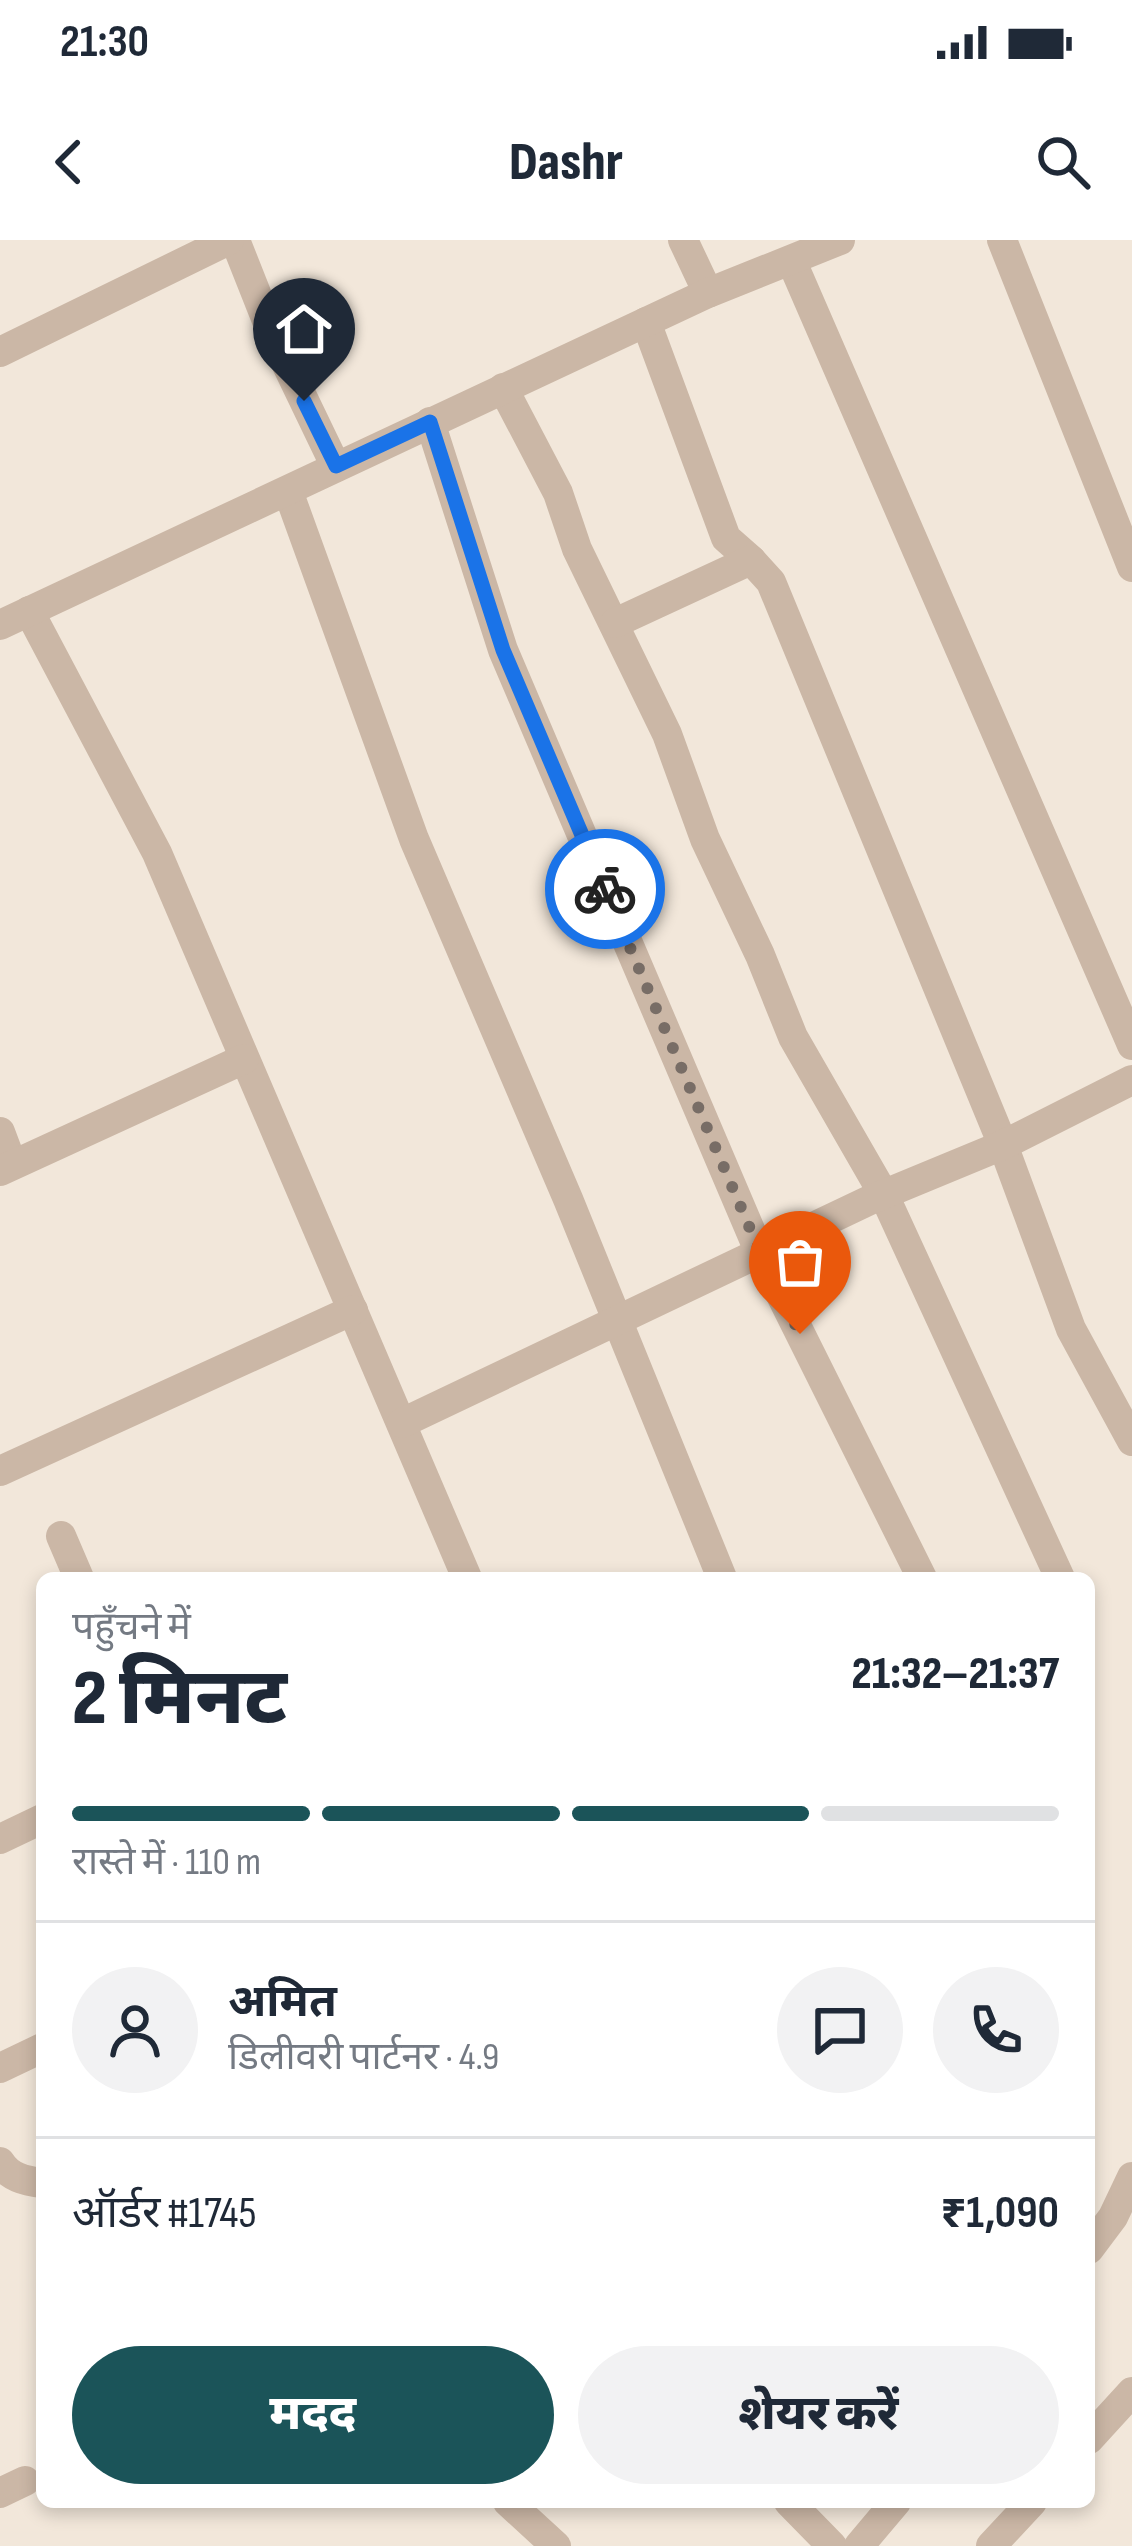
<!DOCTYPE html>
<html lang="hi">
<head>
<meta charset="utf-8">
<style>
	body { margin:0; font-family:"Sofia Sans Condensed","Noto Sans Devanagari",sans-serif; background:#f2f2f3; color:#1f2937; height:100vh; display:flex; flex-direction:column; font-size:45px; white-space:nowrap }
	* { box-sizing:border-box; margin:0 }
	p { font-size:39px; color:#747a83 }
	.icon { flex:none; width:66px; height:66px; fill:none; stroke:currentColor; stroke-width:2; stroke-linecap:round; stroke-linejoin:round }
	.map { position:relative; flex:1; overflow:hidden }
	.sheet { position:absolute; left:36px; top:1332px; width:1059px; height:936px; display:flex; flex-direction:column; background:#fff; border-radius:18px; box-shadow:0 6px 18px #0003 }
	.sheet>* { flex:none }
	.pin { position:absolute; display:grid; place-items:center; width:102px; height:102px; color:#fff; margin:-123px -51px; border-radius:50% 50% 50% 0; rotate:-45deg; box-shadow:0 0 12px #0007 }
	.pin .icon { rotate:45deg }
	.courier { position:absolute; display:grid; place-items:center; width:120px; height:120px; margin:-60px; border:9px solid #1a73e8; border-radius:50%; background:#fff; color:#222; box-shadow:0 3px 15px #0007 }
	.summary em { font-style:normal; font-weight:800 }
	.summary div { display:flex; flex-direction:column-reverse }
	.summary { display:flex; align-items:center; justify-content:space-between; height:204px; padding:0 36px }
	h1 { font-size:78px; font-weight:800; line-height:90px }
	.bar { display:grid; grid-template-columns:repeat(4,1fr); gap:18px 12px; align-content:center; height:144px; padding:0 36px }
	.bar i { height:15px; border-radius:9px; background:#e0e1e3 }
	.bar .active { background:#1b5459 }
	.bar p { grid-column:span 4 }
	.line { display:flex; align-items:center; gap:30px; padding:0 36px; border-top:3px solid #e0e1e3 }
	.line div { flex:1 }
	.round { display:grid; place-items:center; flex:none; width:126px; height:126px; border-radius:63px; background:#f2f2f3 }
	.primary-button { display:flex; gap:24px; margin-top:auto; padding:24px 36px }
	.primary-button a { flex:1; height:138px; border-radius:72px; background:#1b5459; color:#fff; font-size:48px; font-weight:800; line-height:138px; text-align:center }
	.primary-button a+a { background:#f2f2f3; color:#1f2937 }
	.status { display:flex; justify-content:space-between; align-items:center; height:84px; padding:0 60px; background:#fff; direction:ltr }
	.status svg { height:33px; fill:currentColor }
	header { display:flex; justify-content:space-between; align-items:center; height:156px; padding:0 36px; background:#fff; font-size:54px; font-weight:800 }
	.map>svg:first-child { display:block }
</style>
</head>
<body>
<div class="status"><b>21:30</b><svg viewBox="0 0 49 12"><path d="M0 12V9h3v3zM5 12V6h3v6zM10 12V3h3v9zM15 12V0h3v12zM26 1h20v11H26zM47 4h2v5h-2z"/></svg></div>
<header><svg class="icon" aria-label="back" viewBox="0 0 24 24"><path d="M15 5l-7 7 7 7"/></svg>Dashr<svg class="icon" aria-label="search" viewBox="0 0 24 24"><circle cx="10" cy="10" r="6"/><path d="M15 15l6 6"/></svg></header>
<div class="map">
<svg width="1132" height="2306" viewBox="0 0 1132 2306">
	<rect width="100%" height="100%" fill="#f2e7da"/>
	<g fill="none" stroke-linecap="round" stroke-linejoin="round">
		<g stroke="#cbb7a6" stroke-width="30">
			<path d="M235 0 273 96 336 227"/>
			<path d="M683 0 708 53"/>
			<path d="M1002 0 1132 327"/>
			<path d="M792 22 1132 805"/>
			<path d="M646 82 726 298 751 320"/>
			<path d="M0 112 229 0"/>
			<path d="M503 148 558 253 577 309 667 494 705 599 760 715 793 797 884 955 1060 1338"/>
			<path d="M430 182 503 410 760 1013 922 1338"/>
			<path d="M288 251 414 599 568 959 722 1338"/>
			<path d="M29 371 157 613 467 1338"/>
			<path d="M615 383 751 320 771 342 1003 905 1071 1089 1132 1201"/>
			<path d="M0 385 708 53 840 0"/>
			<path d="M0 892 12 924"/>
			<path d="M0 931 244 819"/>
			<path d="M402 1183 870 960 1003 905 1132 840"/>
			<path d="M0 1231 353 1070"/>
			<path d="M61 1296 79 1338"/>
			<path d="M0 1599 42 1579"/>
			<path d="M0 1828 42 1808"/>
			<path d="M0 1922C9 1937 25 1941 42 1943"/>
			<path d="M1089 2009 1113 1977 1132 1937"/>
			<path d="M1089 2199 1132 2152"/>
			<path d="M0 2253 25 2241"/>
			<path d="M508 2262 556 2306"/>
			<path d="M789 2262 832 2306"/>
			<path d="M859 2306 896 2262"/>
			<path d="M991 2306 1032 2262"/>
		</g>
	</g>
	<g fill="none" stroke-linecap="round" stroke-linejoin="round">
		<path stroke="#786d66" stroke-width="12" stroke-dasharray="0 21.6" d="M605 649 760 1012 800 1094"/>
		<path stroke="#1a73e8" stroke-width="15" d="M304 161 336 226 430 182 503 410 605 649"/>
	</g>
</svg>
<div class="pin" style="left:800px;top:1094px;background:#ea580c"><svg class="icon" aria-label="bag" viewBox="0 0 24 24"><path d="M5 8h14l-1 12H6zM9 8a3 3 0 0 1 6 0"/></svg></div>
<div class="pin" style="left:304px;top:161px;background:#1f2937"><svg class="icon" aria-label="home" viewBox="0 0 24 24"><path d="M3 11l9-7 9 7M6 9v11h12V9"/></svg></div>
<div class="courier" style="left:605px;top:649px"><svg class="icon" aria-label="bike" viewBox="0 0 24 24"><circle cx="6" cy="16" r="4"/><circle cx="18" cy="16" r="4"/><path d="M6 16l4-8h5l3 8M10 8l3 8H6M13 5h3"/></svg></div>
<section class="sheet">
<div class="summary"><div><h1>2 मिनट</h1><p>पहुँचने में</p></div><em>21:32–21:37</em></div>
<div class="bar"><i class="active"></i><i class="active"></i><i class="active"></i><i></i><p>रास्ते में · 110 m</p></div>
<div class="line" style="height:216px"><a class="round"><svg class="icon" aria-label="person" viewBox="0 0 24 24"><circle cx="12" cy="8" r="4"/><path d="M4 21q1-7 8-7t8 7"/></svg></a><div><b>अमित</b><p>डिलीवरी पार्टनर · 4.9</p></div><a class="round"><svg class="icon" aria-label="chat" viewBox="0 0 24 24"><path d="M4 5h16v11H9l-5 4z"/></svg></a><a class="round"><svg class="icon" aria-label="phone" viewBox="0 0 24 24"><path d="M5 4h4l2 5-3 2q2 4 5 5l2-3 5 2v4C11 20 4 13 5 4z"/></svg></a></div>
<div class="line" style="height:156px"><div>ऑर्डर #1745</div><b>₹1,090</b></div>
<div class="primary-button"><a>मदद</a><a>शेयर करें</a></div>
</section>
</div>
</body>
</html>
